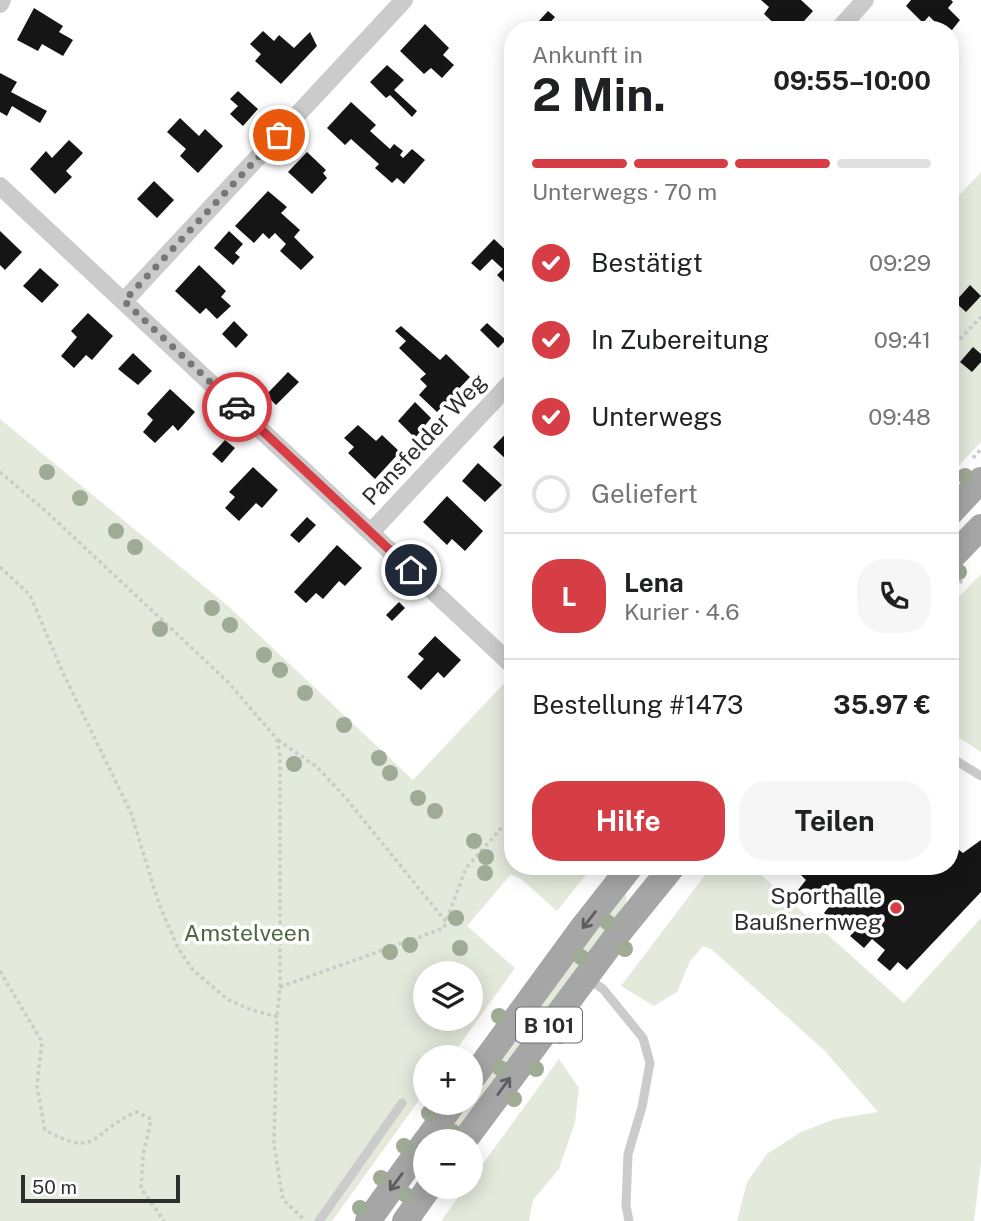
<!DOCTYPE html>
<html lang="de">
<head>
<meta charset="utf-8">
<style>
	body { margin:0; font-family:"Public Sans",sans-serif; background:#f6f6f6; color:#202124; height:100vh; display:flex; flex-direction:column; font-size:26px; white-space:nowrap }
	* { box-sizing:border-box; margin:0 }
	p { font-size:23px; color:#757577 }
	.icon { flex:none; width:38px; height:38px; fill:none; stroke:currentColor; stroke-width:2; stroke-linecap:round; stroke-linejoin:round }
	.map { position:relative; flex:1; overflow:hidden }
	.details { position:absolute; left:504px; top:21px; width:455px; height:854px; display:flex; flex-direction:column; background:#fff; border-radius:28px; box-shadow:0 4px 18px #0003 }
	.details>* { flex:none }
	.controls { position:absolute; left:413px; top:961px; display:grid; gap:14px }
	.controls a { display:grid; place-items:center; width:70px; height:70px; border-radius:50%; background:#fff; box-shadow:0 4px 18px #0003; font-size:35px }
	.scale { position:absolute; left:21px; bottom:18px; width:159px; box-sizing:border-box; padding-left:7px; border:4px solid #2e2e2e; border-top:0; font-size:19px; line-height:24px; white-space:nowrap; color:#2e2e2e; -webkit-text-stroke:5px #fff; paint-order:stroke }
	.pin { position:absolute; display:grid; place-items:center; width:60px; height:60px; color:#fff; margin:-30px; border:4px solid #fff; border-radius:50%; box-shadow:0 2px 7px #0007 }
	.courier { position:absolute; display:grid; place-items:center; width:70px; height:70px; margin:-35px; border:5px solid #d73d44; border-radius:50%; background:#fff; color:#222; box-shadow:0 2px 9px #0007 }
	.headline em { font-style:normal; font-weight:700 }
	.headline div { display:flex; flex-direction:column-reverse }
	.headline { display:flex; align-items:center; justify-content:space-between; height:119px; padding:0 28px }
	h1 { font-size:46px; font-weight:700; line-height:52px }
	.bar { display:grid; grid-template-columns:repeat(4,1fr); gap:10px 7px; align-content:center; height:84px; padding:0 28px }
	.bar i { height:9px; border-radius:5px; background:#e0e0e0 }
	.bar .on { background:#d73d44 }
	.bar p { grid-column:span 4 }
	.line { display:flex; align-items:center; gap:18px; padding:0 28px; border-top:2px solid #e0e0e0 }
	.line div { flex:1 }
	.round { display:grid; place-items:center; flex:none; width:74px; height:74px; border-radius:28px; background:#f6f6f6 }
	ol { padding:0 28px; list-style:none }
	li { display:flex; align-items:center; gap:21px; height:77px }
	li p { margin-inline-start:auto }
	li .icon { padding:7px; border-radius:50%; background:#d73d44; color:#fff; stroke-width:4 }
	li:last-child { color:#757577 }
	li i { width:38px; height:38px; border:4px solid #e0e0e0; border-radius:50% }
	.action { display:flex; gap:14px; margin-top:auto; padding:14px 28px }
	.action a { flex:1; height:80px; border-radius:28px; background:#d73d44; color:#fff; font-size:28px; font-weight:700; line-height:80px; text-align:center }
	.action a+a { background:#f6f6f6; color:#202124 }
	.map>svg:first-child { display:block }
</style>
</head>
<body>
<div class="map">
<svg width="981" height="1221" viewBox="0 0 981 1221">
	<rect width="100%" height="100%" fill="#fff"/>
	<g fill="#e3eadc" fill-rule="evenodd">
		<path d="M981 172V442L950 475V205Z"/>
		<path d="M0 419 227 605 413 780 511 676 513 678V866H593L557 911 521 879 511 874 467 926 515 968 451 1057H425V1092L332 1221H0ZM425 973H471V1018H425Z"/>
		<path d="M981 574V752L950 732V606Z"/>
		<path d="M712 866H751L904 1003 981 918V1163L974 1221H737L747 1182 767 1154 801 1132 835 1119 878 1112 824 1050 711 949 703 946 690 961 677 992 654 1006 621 986Z"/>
		<path d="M624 894 627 897 625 907 453 1141H440L569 965Z"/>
		<path d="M559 1059 579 1088 575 1122 559 1169 533 1200 529 1221H441L466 1187 471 1186V1180Z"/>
	</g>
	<g fill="#151515">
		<path d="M761 0H801L813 11 796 30H781L764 14 769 7Z"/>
		<path d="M911 0H951L953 2 948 8 960 20 952 30H943L929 16 923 23 906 6Z"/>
		<path d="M34 8 63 26 59 32 73 40 63 56 42 44 38 51 17 40Z"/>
		<path d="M548 11 555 17 545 28 538 22Z"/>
		<path d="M425 24 449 48 443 55 454 65 442 78 431 68 424 74 400 51Z"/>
		<path d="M263 31 274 41 279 35 294 48 310 32 317 46 281 84 255 61 261 54 250 44Z"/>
		<path d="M387 65 404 80 394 90 417 111 412 117 390 95 386 98 370 82Z"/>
		<path d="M0 73 17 82 11 92 47 111 40 123 12 106 7 116 0 112Z"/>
		<path d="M238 91 258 109 243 126 230 114 238 106 230 99Z"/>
		<path d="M351 102 376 125 370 131 390 149 394 144 403 151 400 155 403 158 412 149 425 160 404 184 397 178 392 183 375 168 379 164 351 139 345 145 327 128Z"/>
		<path d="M180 118 199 136 205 129 223 146 198 173 180 156 186 149 167 132Z"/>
		<path d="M69 140 83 153 66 171 72 177 55 194 30 169 46 151 52 158Z"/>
		<path d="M307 152 326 170 323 173 327 178 312 194 288 172Z"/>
		<path d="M154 181 174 200 157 218 137 199Z"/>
		<path d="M268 191 287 207 281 213 300 230 294 237 314 257 301 270 280 251 286 244 275 233 269 239 263 233 254 243 235 226Z"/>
		<path d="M0 231 22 252 5 270 0 265Z"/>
		<path d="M229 231 243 244 235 253 240 257 233 265 214 248Z"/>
		<path d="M494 239 513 257V301L504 292 509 287 497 275 503 269 492 259 480 271 471 263Z"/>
		<path d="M199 265 226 291 221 297 231 306 217 319 206 308 200 314 175 291Z"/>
		<path d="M40 268 59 285 42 303 23 286Z"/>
		<path d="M970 285 981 296 966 312 955 302Z"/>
		<path d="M88 313 113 336 92 360 86 355 74 368 61 356 77 337 71 331Z"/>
		<path d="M234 321 248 335 236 348 222 334Z"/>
		<path d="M487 323 506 340 498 348 480 330Z"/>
		<path d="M401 326 440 360 446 354 470 377 437 412 419 395 427 386 420 379 426 374 399 348 406 341 395 331Z"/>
		<path d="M973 347 981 354V362L972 372 960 362Z"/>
		<path d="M133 353 152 371 138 385 118 369Z"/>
		<path d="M288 372 299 382 276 405 266 395Z"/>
		<path d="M170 389 195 412 178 431 173 425 155 443 143 432 153 420 147 414Z"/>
		<path d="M415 402 431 418 415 438 398 421Z"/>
		<path d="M358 425 376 441 382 435 400 452 375 479 348 453 354 447 344 438Z"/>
		<path d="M513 426V462L511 464 493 447Z"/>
		<path d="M225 440 235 448 222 463 212 454Z"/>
		<path d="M478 463 502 485 485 502 462 481Z"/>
		<path d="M253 467 278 490 262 508 256 503 239 521 225 508 235 497 229 492Z"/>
		<path d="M447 496 483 531 465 551 452 539 447 545 423 522Z"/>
		<path d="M307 517 316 525 299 543 290 535Z"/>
		<path d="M337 545 362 568 345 586 339 581 323 599 316 593 306 603 294 592Z"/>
		<path d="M399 602 405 608 392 621 386 615Z"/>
		<path d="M435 636 461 660 444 678 438 672 421 690 407 677 424 659 418 654Z"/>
		<path d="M981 840V892L907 970 898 962 890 971 877 960 885 950 872 939 864 948 850 936 859 927 846 915 837 925 824 913 832 903 820 892 811 901 798 890 806 880 797 871 800 866H950V843L963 853Z"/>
	</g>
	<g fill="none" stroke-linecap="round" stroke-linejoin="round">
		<g stroke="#cbcbcb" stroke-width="3.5" stroke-dasharray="3.5 3.5" stroke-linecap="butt">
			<path d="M950 349 981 317"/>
			<path d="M973 458 981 449"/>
			<path d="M0 472 49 514 226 680 277 739 280 756V987L277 1017"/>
			<path d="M0 567 30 595 63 673 131 813 159 904 178 948 193 970 227 999 249 1009 277 1017 274 1145 283 1200 305 1220"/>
			<path d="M950 593 963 579"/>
			<path d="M278 740 317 767 345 797 446 922 466 868 513 815"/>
			<path d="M695 873 701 866"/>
			<path d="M0 971 42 1042 37 1086 45 1130C100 1161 92 1129 137 1112L151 1119 143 1156 141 1188 164 1221"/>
			<path d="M280 987 444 928 446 922"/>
			<path d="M471 1171 478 1162"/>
			<path d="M452 1197 460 1186"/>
		</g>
		<g stroke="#cbcbcb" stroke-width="9">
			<path d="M950 757 981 776"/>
			<path d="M587 978 603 989 643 1038 650 1063 642 1107 628 1154 626 1206 629 1221"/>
			<path d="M319 1221 402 1103"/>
		</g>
		<g stroke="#cbcbcb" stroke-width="18">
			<path d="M0 4 2 0"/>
			<path d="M838 30 865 0"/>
			<path d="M0 186 513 666"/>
			<path d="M124 301 404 0"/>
			<path d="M371 532 513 380"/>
		</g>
		<g stroke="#a6a6a6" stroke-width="26">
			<path d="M950 513 981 480"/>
			<path d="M950 559 981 527"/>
			<path d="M471 1080 583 927 631 866"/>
			<path d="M426 1141 454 1102"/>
			<path d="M464 1141 621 930 673 866"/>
			<path d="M368 1221 425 1142"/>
			<path d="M405 1221 430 1186"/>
		</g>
	</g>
	<g fill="#9fab95">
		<circle cx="47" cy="472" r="8"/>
		<circle cx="965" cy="476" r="8"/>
		<circle cx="80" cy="498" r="8"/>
		<circle cx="116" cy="531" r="8"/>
		<circle cx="135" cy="547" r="8"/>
		<circle cx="959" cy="572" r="8"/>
		<circle cx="212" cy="608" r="8"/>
		<circle cx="230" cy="625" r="8"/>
		<circle cx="160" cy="629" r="8"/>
		<circle cx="264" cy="655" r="8"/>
		<circle cx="280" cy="670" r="8"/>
		<circle cx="305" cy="693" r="8"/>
		<circle cx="344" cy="725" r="8"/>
		<circle cx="379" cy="758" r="8"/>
		<circle cx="294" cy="764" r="8"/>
		<circle cx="390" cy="773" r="8"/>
		<circle cx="418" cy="798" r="8"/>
		<circle cx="435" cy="811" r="8"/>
		<circle cx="474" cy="841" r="8"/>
		<circle cx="486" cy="857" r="8"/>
		<circle cx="485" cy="873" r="8"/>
		<circle cx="456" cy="918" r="8"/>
		<circle cx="607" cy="922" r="8"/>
		<circle cx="410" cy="945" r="8"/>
		<circle cx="460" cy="948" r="8"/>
		<circle cx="625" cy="949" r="8"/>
		<circle cx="390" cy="952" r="8"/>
		<circle cx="581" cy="957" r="8"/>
		<circle cx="499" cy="1016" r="8"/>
		<circle cx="560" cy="1036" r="8"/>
		<circle cx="500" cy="1068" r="8"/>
		<circle cx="536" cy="1069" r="8"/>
		<circle cx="514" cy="1099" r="8"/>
		<circle cx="429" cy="1113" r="8"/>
		<circle cx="453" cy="1132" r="8"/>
		<circle cx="404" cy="1146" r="8"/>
		<circle cx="381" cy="1178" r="8"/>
		<circle cx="406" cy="1195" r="8"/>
		<circle cx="360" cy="1208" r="8"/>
	</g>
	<defs><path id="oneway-shaft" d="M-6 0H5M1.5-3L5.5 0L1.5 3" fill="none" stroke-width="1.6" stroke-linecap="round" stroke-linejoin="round" transform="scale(1.75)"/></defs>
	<g stroke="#5e5e5e">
		<use href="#oneway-shaft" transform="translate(589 920) rotate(128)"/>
		<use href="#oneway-shaft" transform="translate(504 1086) rotate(-54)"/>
		<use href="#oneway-shaft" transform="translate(396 1182) rotate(126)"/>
	</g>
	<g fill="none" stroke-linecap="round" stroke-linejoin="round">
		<path stroke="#777" stroke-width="7" stroke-dasharray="0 12.6" d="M237 407 124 301 279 135"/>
		<path stroke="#d73d44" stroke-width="9" d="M237 407 411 570"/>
	</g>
	<circle fill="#d73d44" stroke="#fff" stroke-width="2.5" cx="896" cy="908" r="7"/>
	<g text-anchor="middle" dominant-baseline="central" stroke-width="7" stroke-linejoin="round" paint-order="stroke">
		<rect fill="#fff" stroke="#6d6d6d" stroke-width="2" x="516" y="1007.5" width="66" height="35" rx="5"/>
		<g font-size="21" font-weight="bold" fill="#2e2e2e">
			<text x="549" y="1025">B 101</text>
		</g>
		<g font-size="23" fill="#2e2e2e" stroke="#fff">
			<text transform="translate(424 439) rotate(-47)">Pansfelder Weg</text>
		</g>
		<g font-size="23" fill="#2e2e2e" stroke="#fff" text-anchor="end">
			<text x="882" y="895">Sporthalle<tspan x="882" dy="26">Baußnernweg</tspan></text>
		</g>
		<g font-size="23" fill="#50663e" stroke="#fff">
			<text x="247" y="932">Amstelveen</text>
		</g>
	</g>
</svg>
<div class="controls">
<a><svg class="icon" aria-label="layers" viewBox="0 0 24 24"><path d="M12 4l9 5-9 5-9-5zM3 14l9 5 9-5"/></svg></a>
<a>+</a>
<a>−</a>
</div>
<div class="scale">50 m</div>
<div class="pin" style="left:279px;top:135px;background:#ea580c"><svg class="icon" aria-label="bag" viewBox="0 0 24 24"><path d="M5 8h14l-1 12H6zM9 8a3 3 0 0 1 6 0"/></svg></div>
<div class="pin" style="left:411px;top:570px;background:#1f2937"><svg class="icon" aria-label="home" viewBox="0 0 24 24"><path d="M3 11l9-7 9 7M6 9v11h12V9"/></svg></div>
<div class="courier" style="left:237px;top:407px"><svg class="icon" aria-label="car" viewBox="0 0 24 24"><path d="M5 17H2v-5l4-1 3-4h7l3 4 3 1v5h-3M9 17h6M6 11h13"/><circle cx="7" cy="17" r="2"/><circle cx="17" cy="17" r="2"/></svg></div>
<section class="details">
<div class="headline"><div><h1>2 Min.</h1><p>Ankunft in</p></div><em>09:55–10:00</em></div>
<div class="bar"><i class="on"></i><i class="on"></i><i class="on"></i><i></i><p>Unterwegs · 70 m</p></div>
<ol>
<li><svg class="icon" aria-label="check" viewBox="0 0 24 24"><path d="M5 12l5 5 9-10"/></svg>Bestätigt<p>09:29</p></li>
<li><svg class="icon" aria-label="check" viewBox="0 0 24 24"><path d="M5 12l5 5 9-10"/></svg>In Zubereitung<p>09:41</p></li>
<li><svg class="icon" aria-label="check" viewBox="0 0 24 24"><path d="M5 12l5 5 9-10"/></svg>Unterwegs<p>09:48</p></li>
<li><i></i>Geliefert</li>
</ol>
<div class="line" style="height:126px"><b class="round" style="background:#d73d44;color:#fff">L</b><div><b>Lena</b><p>Kurier · 4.6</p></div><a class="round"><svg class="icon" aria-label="phone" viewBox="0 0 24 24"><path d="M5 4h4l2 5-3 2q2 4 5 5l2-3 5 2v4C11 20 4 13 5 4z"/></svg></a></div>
<div class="line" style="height:91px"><div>Bestellung #1473</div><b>35.97 €</b></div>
<div class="action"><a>Hilfe</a><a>Teilen</a></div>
</section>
</div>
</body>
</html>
